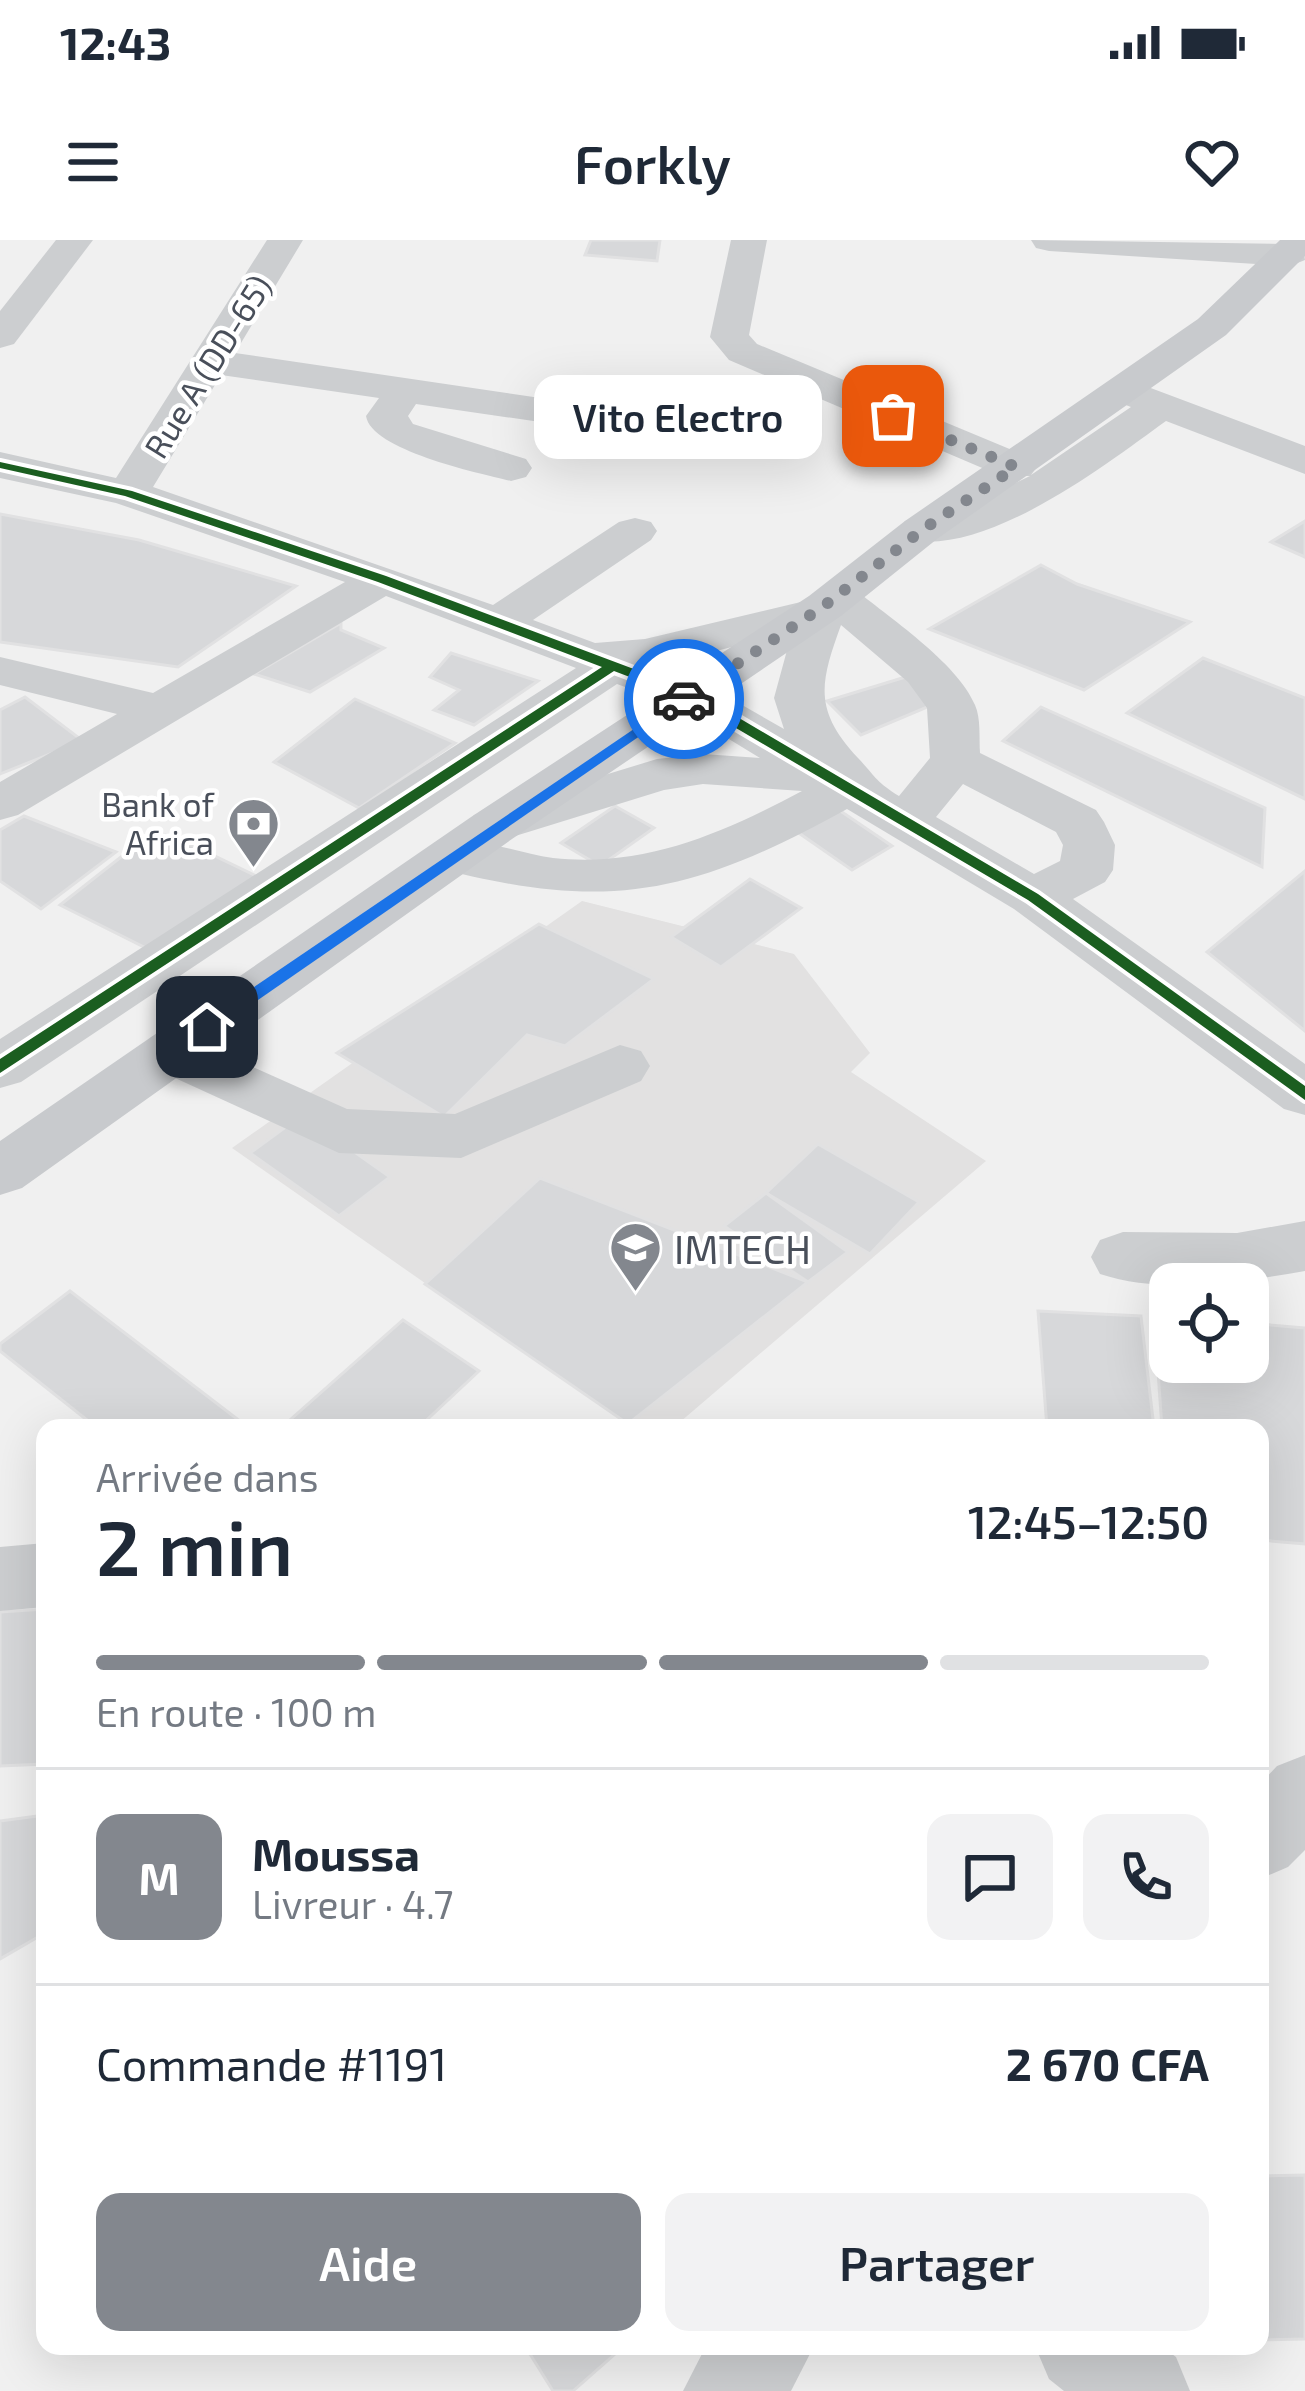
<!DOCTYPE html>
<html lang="fr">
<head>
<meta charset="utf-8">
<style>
	body { margin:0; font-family:"Exo 2",sans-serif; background:#f2f2f3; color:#1f2937; height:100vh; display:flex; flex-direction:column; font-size:45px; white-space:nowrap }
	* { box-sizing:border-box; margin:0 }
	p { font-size:39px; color:#747a83 }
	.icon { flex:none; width:66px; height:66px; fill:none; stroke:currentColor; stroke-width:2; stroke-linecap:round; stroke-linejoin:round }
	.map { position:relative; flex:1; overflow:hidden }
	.panel { position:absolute; left:36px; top:1179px; width:1233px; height:936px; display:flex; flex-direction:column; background:#fff; border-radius:24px; box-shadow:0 12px 48px #0002 }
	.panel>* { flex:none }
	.controls { position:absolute; left:1149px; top:1023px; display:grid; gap:24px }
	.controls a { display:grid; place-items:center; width:120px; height:120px; border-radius:24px; background:#fff; box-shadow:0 12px 48px #0002; font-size:60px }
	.pin { position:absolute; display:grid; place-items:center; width:102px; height:102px; color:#fff; margin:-51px; border-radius:24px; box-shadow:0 6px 18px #0006 }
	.courier { position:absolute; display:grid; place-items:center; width:120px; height:120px; margin:-60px; border:9px solid #1a73e8; border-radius:50%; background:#fff; color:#222; box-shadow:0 3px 15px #0007 }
	.bubble { position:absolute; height:84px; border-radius:24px; background:#fff; box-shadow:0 12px 48px #0002; font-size:39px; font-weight:600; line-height:84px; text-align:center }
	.head em { font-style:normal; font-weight:600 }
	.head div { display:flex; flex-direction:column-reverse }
	.head { display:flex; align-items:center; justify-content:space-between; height:204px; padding:0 60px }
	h1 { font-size:78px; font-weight:600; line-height:90px }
	.bar { display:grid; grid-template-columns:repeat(4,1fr); gap:18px 12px; align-content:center; height:144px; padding:0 60px }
	.bar i { height:15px; border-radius:9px; background:#e0e1e3 }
	.bar .current { background:#83878e }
	.bar p { grid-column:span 4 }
	.line { display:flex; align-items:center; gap:30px; padding:0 60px; border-top:3px solid #e0e1e3 }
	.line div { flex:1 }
	.round { display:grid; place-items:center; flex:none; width:126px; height:126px; border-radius:24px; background:#f2f2f3 }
	.primary-button { display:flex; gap:24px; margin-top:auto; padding:24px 60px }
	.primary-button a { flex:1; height:138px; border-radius:24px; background:#83878e; color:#fff; font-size:48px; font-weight:600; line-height:138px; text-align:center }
	.primary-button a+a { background:#f2f2f3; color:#1f2937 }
	.status { display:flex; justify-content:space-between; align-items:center; height:84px; padding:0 60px; background:#fff; direction:ltr }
	.status svg { height:33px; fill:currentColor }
	header { display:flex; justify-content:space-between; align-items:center; height:156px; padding:0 60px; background:#fff; font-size:54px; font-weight:600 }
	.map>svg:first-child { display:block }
</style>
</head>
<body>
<div class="status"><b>12:43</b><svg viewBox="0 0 49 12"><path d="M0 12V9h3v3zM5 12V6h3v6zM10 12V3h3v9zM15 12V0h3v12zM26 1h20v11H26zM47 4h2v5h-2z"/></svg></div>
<header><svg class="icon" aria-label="menu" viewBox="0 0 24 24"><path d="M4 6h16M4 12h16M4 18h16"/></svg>Forkly<svg class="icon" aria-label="heart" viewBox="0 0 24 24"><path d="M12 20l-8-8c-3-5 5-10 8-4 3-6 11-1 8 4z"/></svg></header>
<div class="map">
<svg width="1305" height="2151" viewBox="0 0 1305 2151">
	<rect width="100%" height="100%" fill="#f0f0f0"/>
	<path fill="#e2e1e1" d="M582 661 794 714 870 813 851 832 986 921 673 1188H632L232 908Z"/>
	<g fill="#d7d8da" stroke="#e1e1e2" stroke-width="3">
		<path d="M591 0H660L657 21 585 15Z"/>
		<path d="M0 274 139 300 296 346 178 427 0 402Z"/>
		<path d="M1305 281V317L1271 302Z"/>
		<path d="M1041 325 1077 344 1190 382 1084 450 929 389Z"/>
		<path d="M341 383V390L384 408 310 452 254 434Z"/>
		<path d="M451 413 538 441 474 485 434 470 459 450 430 437Z"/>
		<path d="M1203 418 1305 458V559L1127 473Z"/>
		<path d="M912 435 937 463 861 495 827 461Z"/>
		<path d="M25 457 83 501 0 534V470Z"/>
		<path d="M355 459 455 503 359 568 274 522Z"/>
		<path d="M1041 467 1265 568 1262 627 1003 501Z"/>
		<path d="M615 566 654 588 600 626 561 603Z"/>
		<path d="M836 568 892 606 852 630 796 591Z"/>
		<path d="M24 576 116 612 41 669 0 641V590Z"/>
		<path d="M154 591 196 607 271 643 158 714 60 665Z"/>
		<path d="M1305 631V791L1207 712Z"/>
		<path d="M750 639 801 668 721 727 671 697Z"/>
		<path d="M539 684 654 739 565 806 527 795 444 877 337 813Z"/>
		<path d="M302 875 390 937 339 976 250 913Z"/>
		<path d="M818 904 919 962 870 1014 766 953Z"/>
		<path d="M540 938 808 1042 628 1184 425 1044Z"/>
		<path d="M766 953 848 1012 808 1042 724 986Z"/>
		<path d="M70 1051 249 1188H97L0 1111V1104Z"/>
		<path d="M1038 1071 1141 1076 1154 1188H1047Z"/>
		<path d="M1154 1075 1170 1076V1122H1248V1083L1305 1088V1304L1260 1300V1188H1162Z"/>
		<path d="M403 1080 479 1131 418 1188H281Z"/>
		<path d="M45 1369V1524L0 1526V1372Z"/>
		<path d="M45 1575V1693L0 1719V1581Z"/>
		<path d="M1305 1935V2099L1260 2100V1936Z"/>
		<path d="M525 2106H624L573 2151H553Z"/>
	</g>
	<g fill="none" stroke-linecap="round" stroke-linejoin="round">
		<g fill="#ccced0" fill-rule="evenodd">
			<path d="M56 0H93L14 104 0 108V71Z"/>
			<path d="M267 0H303L235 113 588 165 603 168 609 177 603 186 588 189 416 164 408 176 413 184 526 219 532 228 526 237 511 241C478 233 371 210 366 176L379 158 221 135 153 247 493 365 619 282 635 278 651 282 657 291 651 300 533 380 595 403 645 399 805 361C820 347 831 342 852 347 888 377 957 422 975 465 981 478 979 498 980 513L1096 570 1104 582 1115 605 1113 630 1105 642 1073 659 1305 824V875L1284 869 1014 669 847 569C691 655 608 673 434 627L426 615 434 603C472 593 515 613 553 618 644 628 723 593 802 551L703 544 664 550 493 603 474 599 467 587 474 575 657 519 703 514 760 518 673 465 617 444 21 842 0 848V799L576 428 386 356 18 575 0 580V542L117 474 0 445V417L153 453 345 342 116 263 0 238V212L116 238ZM841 385 908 442 927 468 930 518 899 556C876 542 875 536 858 518 813 470 820 443 841 385ZM792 392 774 458 784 489 707 445 656 426ZM963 544 1056 592 1063 605 1060 621 1034 634 936 577Z"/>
			<path d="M731 0H767L749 95 757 104 1031 218 1037 227 1031 235 1131 167 1110 159 1104 150 1110 141 1124 138 1305 206V234L1166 181C1105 225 984 319 905 299L899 290 905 281 974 263 1030 236H1001L729 120 710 97Z"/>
			<path d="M1031 0 1290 4 1303 7 1305 20 1290 26 1049 11 1036 8Z"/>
			<path d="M172 791 347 869 455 874 620 805 641 811 650 826 641 841 461 918 339 913 151 827 143 812 151 797Z"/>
			<path d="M1305 981V1031C1241 1042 1164 1055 1100 1034L1091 1017 1100 1000 1123 992 1237 993Z"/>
			<path d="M45 1303V1367L0 1371V1307Z"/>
			<path d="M1305 1515V1610L1288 1627 1260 1639V1544L1277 1526Z"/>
			<path d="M706 2106H814L791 2151H683Z"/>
			<path d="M1035 2106H1161L1176 2117 1190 2151H1064L1049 2139Z"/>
		</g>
		<path fill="#c8cacd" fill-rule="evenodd" d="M1280 0H1305V16L1226 95 937 299 841 376 512 599 22 948 0 955V901L474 575 809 356 905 281 1198 79Z"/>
		<defs>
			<path id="cycleway" d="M0 222 132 251 386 336 695 452 1038 654 1305 846V860L1028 660 685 458 614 431 0 833V819L602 427 378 342 125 256 0 228Z"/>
		</defs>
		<use href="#cycleway" stroke="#fff" stroke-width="8"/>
		<use href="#cycleway" fill="#1b5e20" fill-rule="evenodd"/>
	</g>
	<path fill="#1a73e8" d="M684 455 689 462 213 791H201V783Z"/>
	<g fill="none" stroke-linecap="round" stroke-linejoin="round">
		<path stroke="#83878e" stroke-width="12" stroke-dasharray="0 21.6" d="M684 459 824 366 922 290 1016 227 893 176"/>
	</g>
	<defs>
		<symbol id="bank-pin" viewBox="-11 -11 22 30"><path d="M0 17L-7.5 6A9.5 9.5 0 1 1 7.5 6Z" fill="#83878e" stroke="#fff"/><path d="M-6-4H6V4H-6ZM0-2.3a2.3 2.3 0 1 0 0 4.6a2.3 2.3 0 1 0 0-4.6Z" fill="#fff"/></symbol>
		<symbol id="university-pin" viewBox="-11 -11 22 30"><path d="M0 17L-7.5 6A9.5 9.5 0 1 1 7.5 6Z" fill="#83878e" stroke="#fff"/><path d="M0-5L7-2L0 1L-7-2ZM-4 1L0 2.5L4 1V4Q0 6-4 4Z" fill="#fff"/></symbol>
	</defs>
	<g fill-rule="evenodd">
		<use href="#bank-pin" x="224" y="554" width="59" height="81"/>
		<use href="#university-pin" x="606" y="978" width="59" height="81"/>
	</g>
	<g text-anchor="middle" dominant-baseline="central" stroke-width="9" stroke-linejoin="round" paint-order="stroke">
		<g font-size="33" fill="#494f5a" stroke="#fff">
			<text transform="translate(207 126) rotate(-58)">Rue A (DD-65)</text>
		</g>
		<g font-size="33" fill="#494f5a" stroke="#fff" text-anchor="end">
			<text x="214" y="564">Bank of<tspan x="214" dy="38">Africa</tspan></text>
		</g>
		<g font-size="39" fill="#494f5a" stroke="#fff" text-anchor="start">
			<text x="674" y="1008">IMTECH</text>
		</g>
	</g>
</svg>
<div class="controls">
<a><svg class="icon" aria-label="locate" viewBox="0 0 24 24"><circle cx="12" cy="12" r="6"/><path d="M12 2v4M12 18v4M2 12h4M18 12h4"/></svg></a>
</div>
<div class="pin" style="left:893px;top:176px;background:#ea580c"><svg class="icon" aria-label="bag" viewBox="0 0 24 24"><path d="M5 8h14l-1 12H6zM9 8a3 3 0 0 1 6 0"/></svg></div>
<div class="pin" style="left:207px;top:787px;background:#1f2937"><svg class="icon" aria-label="home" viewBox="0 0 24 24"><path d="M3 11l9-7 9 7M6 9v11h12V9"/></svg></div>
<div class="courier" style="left:684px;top:459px"><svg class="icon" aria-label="car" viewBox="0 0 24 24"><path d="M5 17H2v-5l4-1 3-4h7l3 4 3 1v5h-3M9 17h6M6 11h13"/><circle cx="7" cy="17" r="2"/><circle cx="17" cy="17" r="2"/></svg></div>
<div class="bubble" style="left:534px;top:135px;width:288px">Vito Electro</div>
<section class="panel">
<div class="head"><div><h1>2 min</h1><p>Arrivée dans</p></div><em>12:45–12:50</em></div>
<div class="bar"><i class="current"></i><i class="current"></i><i class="current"></i><i></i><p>En route · 100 m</p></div>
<div class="line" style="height:216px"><b class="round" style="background:#83878e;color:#fff">M</b><div><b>Moussa</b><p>Livreur · 4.7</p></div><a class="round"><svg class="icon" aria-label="chat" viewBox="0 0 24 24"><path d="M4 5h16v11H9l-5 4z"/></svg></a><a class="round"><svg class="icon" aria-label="phone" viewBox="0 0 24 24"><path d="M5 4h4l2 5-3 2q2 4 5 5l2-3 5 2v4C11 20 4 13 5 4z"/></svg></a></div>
<div class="line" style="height:156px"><div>Commande #1191</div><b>2 670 CFA</b></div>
<div class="primary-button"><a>Aide</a><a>Partager</a></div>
</section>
</div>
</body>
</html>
